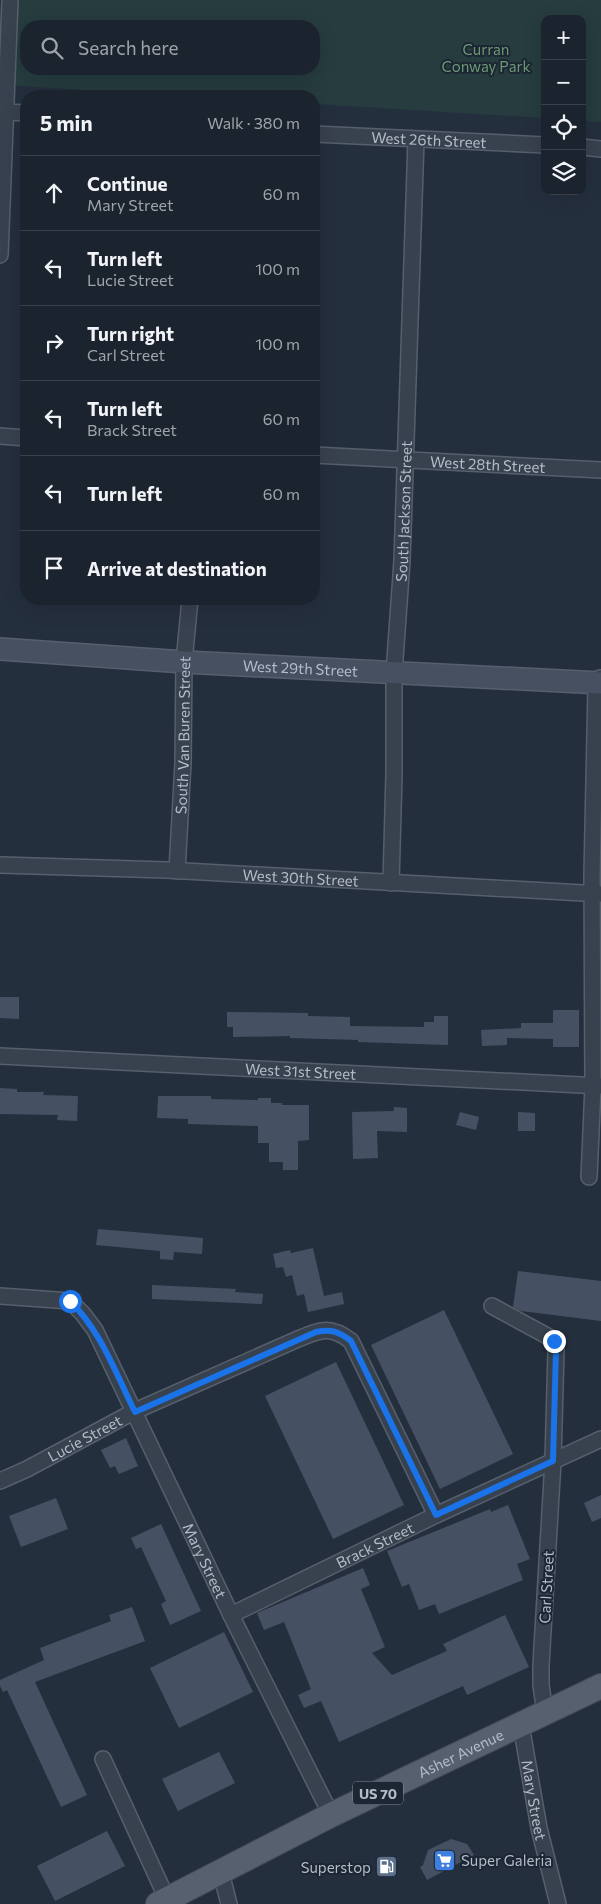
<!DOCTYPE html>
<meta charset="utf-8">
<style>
:root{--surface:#1b232e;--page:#242b36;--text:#f1f3f6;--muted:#a0a4aa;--line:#39404a}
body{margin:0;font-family:Commissioner,sans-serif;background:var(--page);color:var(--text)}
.controls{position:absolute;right:15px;top:15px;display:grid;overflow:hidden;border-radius:10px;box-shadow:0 5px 20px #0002}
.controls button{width:45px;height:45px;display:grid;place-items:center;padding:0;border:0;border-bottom:1px solid var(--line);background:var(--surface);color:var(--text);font:25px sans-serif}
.stop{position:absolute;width:15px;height:15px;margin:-11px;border:4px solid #1a73e8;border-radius:50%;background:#fff}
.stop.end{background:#1a73e8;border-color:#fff;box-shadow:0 1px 5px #0008}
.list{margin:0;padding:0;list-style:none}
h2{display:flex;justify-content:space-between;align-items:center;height:65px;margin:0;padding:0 20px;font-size:21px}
h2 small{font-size:16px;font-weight:400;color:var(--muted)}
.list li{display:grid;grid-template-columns:32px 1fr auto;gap:15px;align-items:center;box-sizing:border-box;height:75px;padding:0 20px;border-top:1px solid var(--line)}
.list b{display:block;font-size:19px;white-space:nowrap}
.list p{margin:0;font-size:16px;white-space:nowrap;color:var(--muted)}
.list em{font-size:16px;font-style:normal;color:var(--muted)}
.icon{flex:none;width:28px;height:28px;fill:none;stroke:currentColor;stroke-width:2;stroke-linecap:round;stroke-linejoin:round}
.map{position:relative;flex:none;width:601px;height:1904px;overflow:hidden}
.search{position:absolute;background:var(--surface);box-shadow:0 5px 20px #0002;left:20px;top:20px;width:300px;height:55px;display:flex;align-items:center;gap:12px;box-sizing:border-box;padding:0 18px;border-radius:20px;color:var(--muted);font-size:19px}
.panel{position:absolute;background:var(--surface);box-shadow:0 5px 20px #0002;left:20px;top:90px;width:300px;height:515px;border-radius:20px}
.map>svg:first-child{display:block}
</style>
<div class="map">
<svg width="601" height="1904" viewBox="0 0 601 1904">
<rect width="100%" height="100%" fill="#242f3e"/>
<path fill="#263c3f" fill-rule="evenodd" d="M10,0H601V122L582,121V19H545V118L314,104V96H178L7,85ZM26,26H314V69H26Z"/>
<path fill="#455162" d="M0,997H19V1019L0,1018Z
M553,1010H579V1047H553V1039L507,1038V1045L482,1046L481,1030L521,1028V1023H553Z
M227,1012L308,1013V1016L350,1017V1026L424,1027V1022H434V1016H448V1045L358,1042V1040L290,1038V1036L233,1037V1027H227Z
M0,1088L17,1089V1092H44L43,1095L78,1096L77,1121L57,1120L58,1115L0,1114Z
M158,1096H211V1099L258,1100V1098H271V1103H282V1105H309V1140L298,1141V1170H283V1162H269V1143H258V1126L188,1124V1119L157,1118Z
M394,1107L407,1108V1132L377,1131L378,1158L353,1159L352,1112L394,1111Z
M460,1112L479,1117L476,1130L456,1125Z
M518,1112L535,1113V1131H518Z
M98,1229L203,1238L202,1254L174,1252L173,1260L160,1259V1251L96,1245Z
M313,1248L324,1296L342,1292L344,1304L308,1312L304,1294L297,1296L292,1275L286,1277L283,1267L276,1268L273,1254L290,1250L291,1253Z
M518,1271L601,1281V1321L521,1311L513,1307Z
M152,1285L236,1289L235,1292L263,1294L262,1304L152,1299Z
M444,1310L513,1454L440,1489L371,1345Z
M336,1362L404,1505L333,1539L265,1396Z
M126,1438L138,1466L119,1474L115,1466L110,1468L101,1450Z
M601,1495V1518L592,1522L584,1503Z
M56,1498L68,1529L21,1547L9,1516Z
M508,1505L530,1559L517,1564L523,1580L439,1614L435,1604L419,1610L409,1584L402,1587L387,1551L490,1509L491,1512Z
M161,1524L201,1611L170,1625L161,1604L166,1601L141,1547L136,1549L131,1538Z
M363,1568L370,1585L361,1589L385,1647L372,1653L392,1675L447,1651L443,1644L505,1615L529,1667L467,1695L463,1686L339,1742L321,1701L304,1708L298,1695L311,1689L284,1622L264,1630L257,1613Z
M132,1607L145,1641L35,1682L87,1795L61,1807L7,1690L3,1692L0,1686V1680L44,1660L40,1648L111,1621L109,1615Z
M224,1632L253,1692L179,1728L150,1668Z
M219,1752L235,1783L178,1811L162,1779Z
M107,1831L125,1866L55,1901L37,1866Z
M451,1839L467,1844L474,1855L427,1880L420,1867L423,1865L428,1850Z"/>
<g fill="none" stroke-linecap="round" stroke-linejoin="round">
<defs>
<g id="street">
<path d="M5,112L26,113"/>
<path id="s1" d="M314,134L545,145"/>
<path d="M582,147L601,149"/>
<path d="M0,255L10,0"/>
<path d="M0,436L26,438"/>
<path id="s2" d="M314,455L601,470"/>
<path id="s3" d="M0,865L167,870L601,894"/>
<path id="s4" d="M177,871L183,763L184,662L190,599"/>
<path id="s5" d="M391,883L394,774V673L402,561L416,140"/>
<path id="s6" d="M0,1056L601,1086"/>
<path d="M589,1177L593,1086L592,875L596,688L594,683L600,678"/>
<path id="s7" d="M0,1296L70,1301L83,1314L95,1330L231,1615L331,1815"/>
<path d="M492,1306L549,1337L554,1341L556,1350L553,1461L541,1665V1685L545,1713"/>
<path id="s8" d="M0,1481L27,1469L135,1411L298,1339C320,1330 330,1325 351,1341L436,1515"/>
<path id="s9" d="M231,1615L436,1515L601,1439"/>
<path id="s10" d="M521,1725L539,1828L558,1904"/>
<path d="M103,1759L167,1899"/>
<path d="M221,1873L229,1904"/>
</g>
<g id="secondary">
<path id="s11" d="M0,649L184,662L601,683"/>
</g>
<g id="primary">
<path id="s12" d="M158,1904L331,1815L601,1686"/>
</g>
</defs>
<use href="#street" stroke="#565f6c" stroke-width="18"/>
<use href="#secondary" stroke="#565f6c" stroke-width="24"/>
<use href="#primary" stroke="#414a57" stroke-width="26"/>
<use href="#street" stroke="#38414e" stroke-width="15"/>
<use href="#secondary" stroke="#465061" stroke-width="21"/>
<use href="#primary" stroke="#56606e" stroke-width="24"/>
</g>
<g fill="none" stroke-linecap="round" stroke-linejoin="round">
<path stroke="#1a73e8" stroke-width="6" d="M70,1301C101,1331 116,1374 135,1412L316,1332C331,1329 338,1331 351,1341L436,1515L553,1461L556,1350L554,1341"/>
</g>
<defs>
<symbol id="supermarket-square" viewBox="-11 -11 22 22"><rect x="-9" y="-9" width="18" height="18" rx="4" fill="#3f7fe0" stroke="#1d2633"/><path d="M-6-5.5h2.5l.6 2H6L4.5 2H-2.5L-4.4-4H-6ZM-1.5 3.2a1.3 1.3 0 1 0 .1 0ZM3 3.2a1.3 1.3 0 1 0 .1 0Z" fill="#fff"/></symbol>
<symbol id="fuel-square" viewBox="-11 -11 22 22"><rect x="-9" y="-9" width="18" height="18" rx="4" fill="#5c6f8a" stroke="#1d2633"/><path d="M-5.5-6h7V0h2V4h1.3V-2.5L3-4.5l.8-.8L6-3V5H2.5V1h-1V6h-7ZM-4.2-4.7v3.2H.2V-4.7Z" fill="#fff"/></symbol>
</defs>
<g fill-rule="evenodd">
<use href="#supermarket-square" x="432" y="1848" width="25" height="25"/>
<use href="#fuel-square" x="374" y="1854" width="25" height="25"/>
</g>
<g text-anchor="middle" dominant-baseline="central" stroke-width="4" stroke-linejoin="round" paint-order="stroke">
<rect fill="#1d2633" stroke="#878f9c" stroke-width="1" x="353" y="1781.5" width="50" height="23" rx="4"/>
<g font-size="14" font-weight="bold" fill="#b4bcc9">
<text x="378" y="1793">US 70</text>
</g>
<g font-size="15" fill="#6b9a76" stroke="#1d2633">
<text x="486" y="49">Curran<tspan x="486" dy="17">Conway Park</tspan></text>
</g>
<g font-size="15" fill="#b4bcc9" stroke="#1d2633">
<text stroke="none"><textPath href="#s1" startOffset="115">West 26th Street</textPath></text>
<text stroke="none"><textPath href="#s2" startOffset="174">West 28th Street</textPath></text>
<text stroke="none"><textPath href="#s5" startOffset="372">South Jackson Street</textPath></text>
<text stroke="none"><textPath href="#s11" startOffset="301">West 29th Street</textPath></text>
<text stroke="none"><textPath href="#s4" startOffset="136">South Van Buren Street</textPath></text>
<text stroke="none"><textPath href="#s3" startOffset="301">West 30th Street</textPath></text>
<text stroke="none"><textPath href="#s6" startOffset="301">West 31st Street</textPath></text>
<text stroke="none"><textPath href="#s8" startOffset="95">Lucie Street</textPath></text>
<text stroke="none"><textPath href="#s9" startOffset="160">Brack Street</textPath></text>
<text stroke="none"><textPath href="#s7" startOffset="364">Mary Street</textPath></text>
<text transform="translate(546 1587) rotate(-87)">Carl Street</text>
<text stroke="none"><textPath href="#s12" startOffset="338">Asher Avenue</textPath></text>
<text stroke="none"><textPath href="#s10" startOffset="76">Mary Street</textPath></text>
</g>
<g font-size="15" fill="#b4bcc9" stroke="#1d2633" text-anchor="start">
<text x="461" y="1860">Super Galeria</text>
<text x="371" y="1867" text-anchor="end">Superstop</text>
</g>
</g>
</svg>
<div class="controls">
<button>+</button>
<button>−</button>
<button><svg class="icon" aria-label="locate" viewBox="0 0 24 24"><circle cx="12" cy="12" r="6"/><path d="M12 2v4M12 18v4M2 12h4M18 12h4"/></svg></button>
<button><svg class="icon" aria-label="layers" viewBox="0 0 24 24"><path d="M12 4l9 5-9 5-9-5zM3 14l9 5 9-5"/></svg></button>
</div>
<div class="stop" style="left:70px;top:1301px"></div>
<div class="stop end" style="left:554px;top:1341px"></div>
<div class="search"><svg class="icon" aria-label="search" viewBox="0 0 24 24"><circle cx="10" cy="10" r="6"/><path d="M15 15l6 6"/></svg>Search here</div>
<section class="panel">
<h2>5 min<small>Walk · 380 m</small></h2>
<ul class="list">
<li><svg class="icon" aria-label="ahead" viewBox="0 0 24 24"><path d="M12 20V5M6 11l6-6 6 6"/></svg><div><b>Continue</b><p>Mary Street</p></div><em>60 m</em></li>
<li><svg class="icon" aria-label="left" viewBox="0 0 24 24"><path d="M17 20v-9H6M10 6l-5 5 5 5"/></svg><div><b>Turn left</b><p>Lucie Street</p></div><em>100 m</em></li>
<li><svg class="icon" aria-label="right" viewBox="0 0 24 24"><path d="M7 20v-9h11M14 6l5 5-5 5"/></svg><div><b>Turn right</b><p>Carl Street</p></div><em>100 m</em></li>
<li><svg class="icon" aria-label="left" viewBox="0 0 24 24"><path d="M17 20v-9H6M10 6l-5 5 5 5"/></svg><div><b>Turn left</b><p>Brack Street</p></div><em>60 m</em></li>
<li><svg class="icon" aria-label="left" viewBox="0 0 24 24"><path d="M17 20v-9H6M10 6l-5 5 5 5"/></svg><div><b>Turn left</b></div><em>60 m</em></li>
<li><svg class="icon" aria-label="arrive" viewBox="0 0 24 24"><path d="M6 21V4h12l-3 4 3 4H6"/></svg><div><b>Arrive at destination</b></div></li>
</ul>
</section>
</div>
